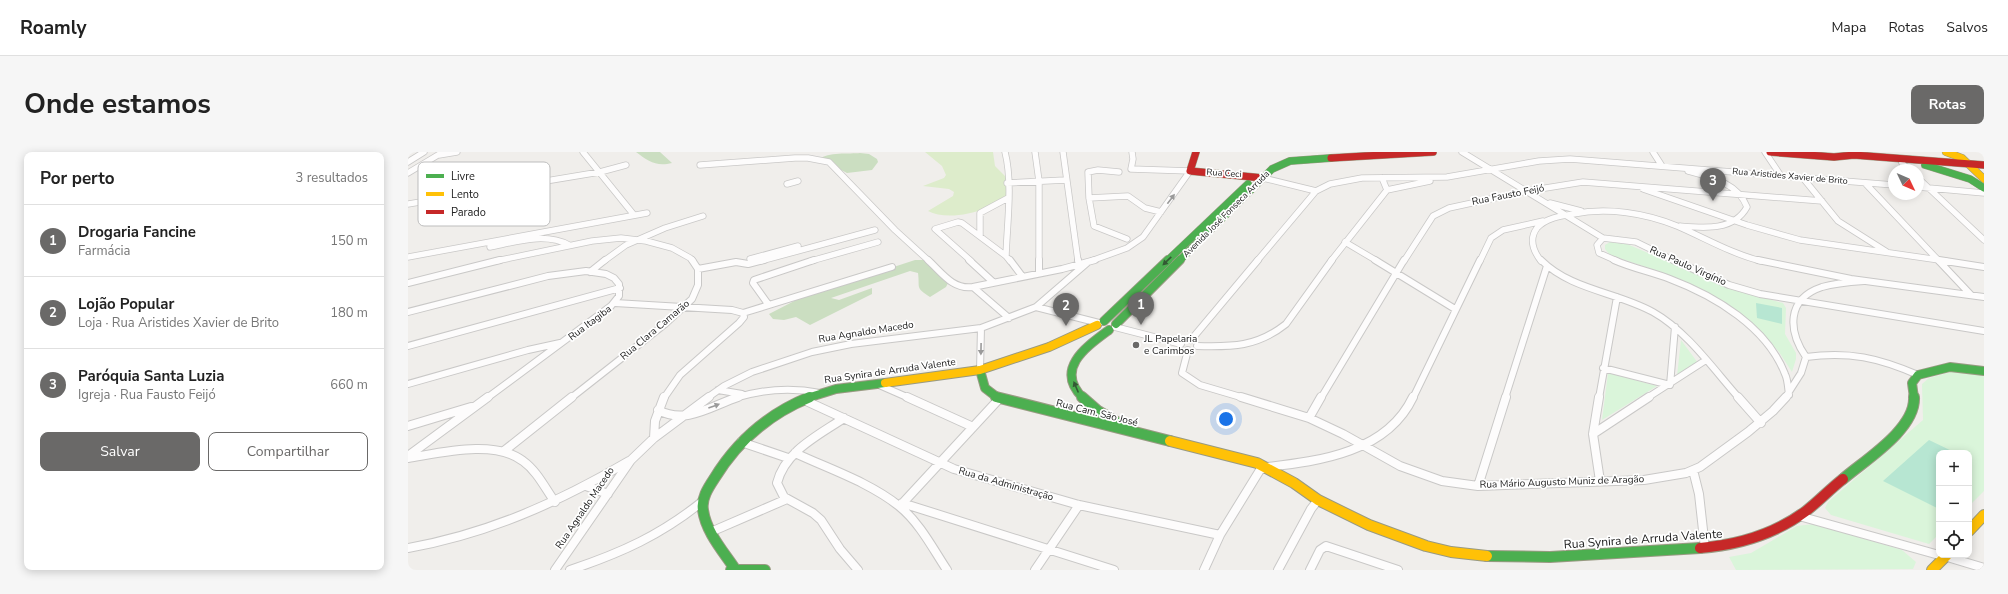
<!DOCTYPE html>
<html lang="pt">
<meta charset="utf-8">
<style>
:root{--surface:#fff;--page:#f6f6f6;--text:#222;--muted:#767676;--line:#e0e0e0;--accent:#6a6968}
body{margin:0;font-family:"Nunito Sans",sans-serif;background:var(--page);color:var(--text)}
.controls{position:absolute;right:12px;bottom:12px;display:grid;overflow:hidden;border-radius:8px;box-shadow:0 2px 10px #0003}
.controls button{width:36px;height:36px;display:grid;place-items:center;padding:0;border:0;border-bottom:1px solid var(--line);background:var(--surface);color:var(--text);font:20px sans-serif}
.compass{position:absolute;left:1480px;top:12px;width:36px;height:36px;border-radius:50%;background:var(--surface);box-shadow:0 2px 10px #0003;rotate:134deg}
.you{position:absolute;left:818px;top:267px;width:14px;height:14px;margin:-10px;border:3px solid #fff;border-radius:50%;background:#1a73e8;box-shadow:0 0 0 6px #1a73e833}
.badge{display:grid;place-items:center;width:26px;height:26px;border-radius:50%;background:var(--accent);color:#fff;font-size:13px;font-weight:700}
.pin{position:absolute;translate:-50% -33px;filter:drop-shadow(0 1px 2px #0008)}
.pin::after{content:'';position:absolute;top:21px;width:14px;height:12px;background:inherit;clip-path:polygon(0 0,100% 0,50% 100%)}
.list{margin:0;padding:0;list-style:none}
h2{display:flex;justify-content:space-between;align-items:center;height:52px;margin:0;padding:0 16px;font-size:17px}
h2 small{font-size:13px;font-weight:400;color:var(--muted)}
.list li{display:grid;grid-template-columns:26px 1fr auto;gap:12px;align-items:center;box-sizing:border-box;height:72px;padding:0 16px;border-top:1px solid var(--line)}
.list b{display:block;font-size:15px;white-space:nowrap}
.list p{margin:0;font-size:13px;white-space:nowrap;color:var(--muted)}
.list em{font-size:13px;font-style:normal;color:var(--muted)}
.actions{display:flex;gap:8px;padding:12px 16px}
.actions a{flex:1;padding:9px 0;border:1px solid var(--accent);border-radius:8px;text-align:center;font-size:14px;color:var(--accent)}
.actions .main{background:var(--accent);color:#fff}
.icon{flex:none;width:22px;height:22px;fill:none;stroke:currentColor;stroke-width:2;stroke-linecap:round;stroke-linejoin:round}
.map{position:relative;flex:none;width:1576px;height:418px;overflow:hidden;border-radius:8px}
header{display:flex;align-items:center;gap:24px;box-sizing:border-box;height:56px;padding:0 20px;background:var(--surface);border-bottom:1px solid var(--line)}
header strong{font-size:19px}
nav{display:flex;gap:22px;margin-inline-start:auto;font-size:14px}
.intro{display:flex;align-items:center;justify-content:space-between;box-sizing:border-box;height:96px;padding:0 24px}
h1{margin:0;font-size:28px}
.button{padding:10px 18px;border-radius:8px;background:var(--accent);color:#fff;font-size:14px;font-weight:700}
main{display:flex;gap:24px;padding:0 24px}
aside{flex:1;background:var(--surface);border-radius:8px;box-shadow:0 2px 10px #0003}
.map>svg:first-child{display:block}
</style>
<header>
<strong>Roamly</strong>
<nav><a>Mapa</a><a>Rotas</a><a>Salvos</a></nav>
</header>
<div class="intro"><h1>Onde estamos</h1><a class="button">Rotas</a></div>
<main>
<aside>
<h2>Por perto<small>3 resultados</small></h2>
<ul class="list">
<li><span class="badge">1</span><div><b>Drogaria Fancine</b><p>Farmácia</p></div><em>150 m</em></li>
<li><span class="badge">2</span><div><b>Lojão Popular</b><p>Loja · Rua Aristides Xavier de Brito</p></div><em>180 m</em></li>
<li><span class="badge">3</span><div><b>Paróquia Santa Luzia</b><p>Igreja · Rua Fausto Feijó</p></div><em>660 m</em></li>
</ul>
<div class="actions"><a class="main">Salvar</a><a>Compartilhar</a></div>
</aside>
<div class="map">
<svg width="1576" height="418" viewBox="0 0 1576 418">
<rect width="100%" height="100%" fill="#f0eeeb"/>
<path fill="#ddeccb" d="M517,0H585L587,14L602,29L604,37C591,58 542,71 520,59L545,44L546,40L541,37L515,34L536,26L538,23L534,14Z"/>
<path fill="#cbdec1" d="M228,0H252L264,11C248,15 240,9 228,0Z
M452,1L461,2L469,7L470,10L464,18L439,21L412,7C419,0 442,2 452,1Z
M507,108H517L541,129L538,135L522,145C507,135 512,137 510,121L502,119L423,146L431,148L464,136V142L402,173L388,165L376,168L365,167L361,162L394,145Z"/>
<path fill="#daf5da" d="M1202,90L1219,92L1324,137L1375,151L1378,156L1377,182L1388,201V207L1384,220L1371,200L1347,174L1256,121L1202,103L1197,97V93Z
M1273,188L1290,211L1269,224Z
M1543,220L1576,223V339L1561,354V301H1531V382L1521,392L1423,363L1417,356L1420,350L1515,268L1514,232L1521,226Z
M1200,221L1249,234L1194,268Z
M1406,372L1494,398L1508,410L1505,417L1328,418L1321,405L1343,401L1389,374Z"/>
<path fill="#b7e6d2" d="M1348,151L1374,156V172L1349,166Z
M1521,288L1548,301H1531V357L1475,329Z"/>
<g fill="none" stroke-linecap="round" stroke-linejoin="round">
<defs>
<path id="street-far2" d="M175,0L226,63
M597,0C605,31 599,72 598,104
M627,0L631,29V109
M655,0L670,109
M724,0L725,7L723,17L782,19
M1054,0L1195,86L1228,90L1267,109
M1245,0L1254,14
M1357,0L1373,24
M31,3L49,0
M0,10L16,0
M1494,11L1501,18
M292,13L387,6H400L421,10L487,78L521,109
M711,20L690,18L680,20L681,46L686,74L719,87
M0,21L35,0
M855,26L908,39
M1395,26L1430,69L1479,100
M1510,26L1576,88
M599,31L657,28
M1457,31L1531,109
M379,32L390,29
M1510,35L1576,41
M1235,37L1339,73L1392,88L1538,109
M979,38L1022,29
M681,46L720,44L737,56L753,60
M1142,51L1173,59
M0,52L192,20L218,13
M1272,74C1296,76 1326,79 1339,55C1330,31 1303,25 1280,19
M572,84V61L600,46
M1195,86L1189,93L1191,101L1209,109
M937,90L969,109
M82,95C107,90 137,80 161,93
M0,105L239,61
M342,107L390,94
M88,109L184,89L213,86L238,89L264,96L282,106L285,109
M196,109L218,93L257,76L295,64
M353,109L467,78
M403,109L470,90
M563,109L527,77L550,70L554,71L598,104L602,109
M683,109L719,96L735,85L782,19
M849,109L908,39L922,32L954,26L1039,25L1131,9L1162,7L1486,33
M923,109L979,38L974,26
M996,109L1025,64L1041,56L1119,39L1175,30L1414,49
M1072,109L1083,86L1095,78L1135,69
M1133,109C1126,100 1120,88 1129,76C1138,66 1152,64 1165,62C1199,55 1237,61 1269,74C1297,86 1324,102 1353,109"/>
<path id="street-far1" d="M520,108C534,121 545,138 565,135L601,166
M561,108L585,130
M602,108L614,124
M631,108V121
M670,108L671,113
M967,108L1047,157
M1133,108C1163,138 1209,140 1245,160C1279,179 1306,218 1331,246
M1206,108C1224,116 1244,120 1262,127C1307,144 1359,175 1377,222C1380,228 1380,236 1381,243
M1265,108L1321,133L1352,142L1576,179
M1350,108L1443,127L1576,145
M1530,108L1563,143
M1531,108L1576,115
M290,117L328,110L340,112L356,108
M182,120L197,108
M0,131L92,108
M565,135L654,117L687,108
M207,151L324,158L335,161L336,165L331,171L272,223L256,246
M360,152L345,131L346,128L406,108
M628,155L691,171
M0,160L140,124L178,119L198,122L206,126L211,132V144L203,154L79,246
M335,161L484,115
M707,175L773,192
M783,188L850,108
M0,194L212,136
M789,194C824,195 849,195 878,172L924,108
M780,198L774,221L792,233L836,246
M1398,205C1441,199 1471,206 1510,223
M1195,216L1262,233L1267,175
M572,218L573,176
M0,232L120,198L152,191
M469,232L501,246
M310,238L334,242
M163,246L257,172L284,147L290,133V117L284,108
M299,246L316,234L344,220L404,200L443,192L573,176L628,155L679,111
M327,246C356,237 383,235 412,241
M913,246L996,108
M1005,246L1072,108
M1097,246L1139,114
M1191,246L1209,145
M1239,246L1298,208
M1377,246L1393,221L1398,205C1380,179 1378,147 1414,135C1428,131 1443,130 1457,129"/>
<path id="street" d="M499,245L565,275
M833,245L901,266L935,282L992,314L1034,329L1070,334L1236,328L1278,321L1292,315L1340,280L1365,259L1378,245
M1191,245L1185,282L1192,329
M1330,245L1353,271
M396,248L546,317L671,353L812,383
M250,258C278,273 303,254 330,245
M436,266C411,283 377,299 369,331L376,345L405,361L413,368L432,397L450,418
M901,266L913,245
M0,274L63,255
M1185,282L1241,245
M246,286L247,269L256,245
M333,290L380,306
M96,299L164,245
M387,301C421,317 461,330 491,354C512,371 525,397 539,418
M0,304L80,245
M0,306C32,301 87,287 115,309C129,319 137,336 147,350
M1285,318L1291,342L1297,396
M178,334L200,342
M1070,334L1098,245
M494,351L706,418
M492,354L591,247
M1391,364L1531,403
M305,379L379,347
M0,396C80,382 151,350 221,309
M1536,404L1576,416
M147,418L223,308L246,286L301,245
M162,418C213,401 253,383 295,349
M627,418L671,353
M796,418L812,383L852,318L859,315C913,309 979,300 1005,245
M870,418L903,357L910,348
M902,418L912,398L918,394L990,418"/>
<path id="fast-far2" d="M1517,13L1562,27L1576,36
M759,109L840,32
M771,109L864,17L882,9L923,6"/>
<path id="fast-far1" d="M696,169L760,108
M708,172L772,108
M572,218L577,236L590,246
M399,246L428,237L477,231
M675,246C646,217 678,195 701,178
M1506,246L1504,231L1510,223L1542,215L1576,219"/>
<path id="fast" d="M588,245L762,289
M674,245L690,259L717,275
M1435,327C1457,308 1508,277 1506,245
M1079,404L1142,405L1292,396
M327,417C315,399 298,380 295,358C293,347 300,336 306,327C329,289 360,262 402,245
M323,418H357"/>
<path id="slow-far2" d="M1538,0L1554,6L1576,27"/>
<path id="slow-far1" d="M477,231L572,218L641,195L689,173"/>
<path id="slow" d="M762,289L849,311L886,331L910,348L961,373L1018,394L1043,400L1079,404
M1561,379L1576,363
M1524,418L1539,403"/>
<path id="jam-far1" d="M788,0L782,19L855,26
M1362,0L1426,5L1446,3L1576,13
M923,6L1025,0"/>
<path id="jam" d="M1292,396C1330,393 1367,382 1398,359C1411,349 1422,337 1435,327"/>
</defs>
<use href="#street-far2" stroke="#c9c8c7" stroke-width="7"/>
<use href="#street-far1" stroke="#c9c8c7" stroke-width="8"/>
<use href="#street" stroke="#c9c8c7" stroke-width="10"/>
<use href="#fast-far2" stroke="#999a82" stroke-width="8"/>
<use href="#fast-far1" stroke="#999a82" stroke-width="10"/>
<use href="#fast" stroke="#999a82" stroke-width="12"/>
<use href="#slow-far2" stroke="#999a82" stroke-width="8"/>
<use href="#slow-far1" stroke="#999a82" stroke-width="10"/>
<use href="#slow" stroke="#999a82" stroke-width="12"/>
<use href="#jam-far1" stroke="#999a82" stroke-width="8"/>
<use href="#jam" stroke="#999a82" stroke-width="12"/>
<use href="#street-far2" stroke="#fdfcfc" stroke-width="5.5"/>
<use href="#street-far1" stroke="#fdfcfc" stroke-width="6"/>
<use href="#street" stroke="#fdfcfc" stroke-width="8"/>
<use href="#fast-far2" stroke="#4caf50" stroke-width="7"/>
<use href="#fast-far1" stroke="#4caf50" stroke-width="8"/>
<use href="#fast" stroke="#4caf50" stroke-width="10"/>
<use href="#slow-far2" stroke="#ffc107" stroke-width="7"/>
<use href="#slow-far1" stroke="#ffc107" stroke-width="8"/>
<use href="#slow" stroke="#ffc107" stroke-width="10"/>
<use href="#jam-far1" stroke="#c62828" stroke-width="7"/>
<use href="#jam" stroke="#c62828" stroke-width="10"/>
</g>
<defs><path id="oneway-solid" d="M-6-.8H1V-3.2L6.5 0L1 3.2V.8H-6Z"/></defs>
<g fill="#9a9a9a">
<use href="#oneway-solid" transform="translate(763 47) rotate(-53)"/>
<use href="#oneway-solid" transform="translate(573 197) rotate(91)"/>
<use href="#oneway-solid" transform="translate(306 254) rotate(-20)"/>
</g>
<g fill="#335a34">
<use href="#oneway-solid" transform="translate(759 109) rotate(136)"/>
<use href="#oneway-solid" transform="translate(668 235) rotate(-113)"/>
</g>
<circle fill="#6a6968" stroke="#fff" stroke-width="1.5" cx="728" cy="193" r="4"/>
<g text-anchor="middle" dominant-baseline="central" stroke-width="3.5" stroke-linejoin="round" paint-order="stroke">
<g font-size="9" fill="#222" stroke="#fff">
<text transform="translate(816 21) rotate(4)">Rua Ceci</text>
<text transform="translate(1382 24) rotate(5)">Rua Aristides Xavier de Brito</text>
<text transform="translate(818 62) rotate(-45)">Avenida José Fonseca Arruda</text>
</g>
<g font-size="10" fill="#222" stroke="#fff">
<text transform="translate(1100 43) rotate(-11)">Rua Fausto Feijó</text>
<text transform="translate(1280 114) rotate(24)">Rua Paulo Virgínio</text>
<text transform="translate(182 171) rotate(-37)">Rua Itagiba</text>
<text transform="translate(247 178) rotate(-40)">Rua Clara Camarão</text>
<text transform="translate(458 180) rotate(-9)">Rua Agnaldo Macedo</text>
<text transform="translate(482 219) rotate(-8)">Rua Synira de Arruda Valente</text>
<text transform="translate(689 261) rotate(14)">Rua Cam. São José</text>
<text transform="translate(1154 330) rotate(-2)">Rua Mário Augusto Muniz de Aragão</text>
<text transform="translate(598 332) rotate(16)">Rua da Administração</text>
<text transform="translate(177 356) rotate(-56)">Rua Agnaldo Macedo</text>
</g>
<g font-size="10" fill="#222" stroke="#fff" text-anchor="start">
<text x="736" y="187">JL Papelaria<tspan x="736" dy="12">e Carimbos</tspan></text>
</g>
<g font-size="12" fill="#222" stroke="#fff">
<text transform="translate(1235 387) rotate(-4)">Rua Synira de Arruda Valente</text>
</g>
</g>
<rect x="10" y="10" width="132" height="64" rx="6" fill="#fff" stroke="#bdbdbd" stroke-width="1"/>
<rect x="18" y="22" width="18" height="4" fill="#4caf50"/>
<rect x="18" y="40" width="18" height="4" fill="#ffc107"/>
<rect x="18" y="58" width="18" height="4" fill="#c62828"/>
<g font-size="11" fill="#222">
<text x="43" y="28">Livre</text>
<text x="43" y="46">Lento</text>
<text x="43" y="64">Parado</text>
</g>
</svg>
<div class="controls">
<button>+</button>
<button>−</button>
<button><svg class="icon" aria-label="locate" viewBox="0 0 24 24"><circle cx="12" cy="12" r="6"/><path d="M12 2v4M12 18v4M2 12h4M18 12h4"/></svg></button>
</div>
<svg class="compass" viewBox="-18 -18 36 36"><path d="M0-13l5 13h-10z" fill="#e53935"/><path d="M0 13l5-13h-10z" fill="#767676"/></svg>
<div class="you"></div>
<div class="pin badge" style="left:733px;top:173px">1</div>
<div class="pin badge" style="left:658px;top:174px">2</div>
<div class="pin badge" style="left:1305px;top:49px">3</div>
</div>
</main>
